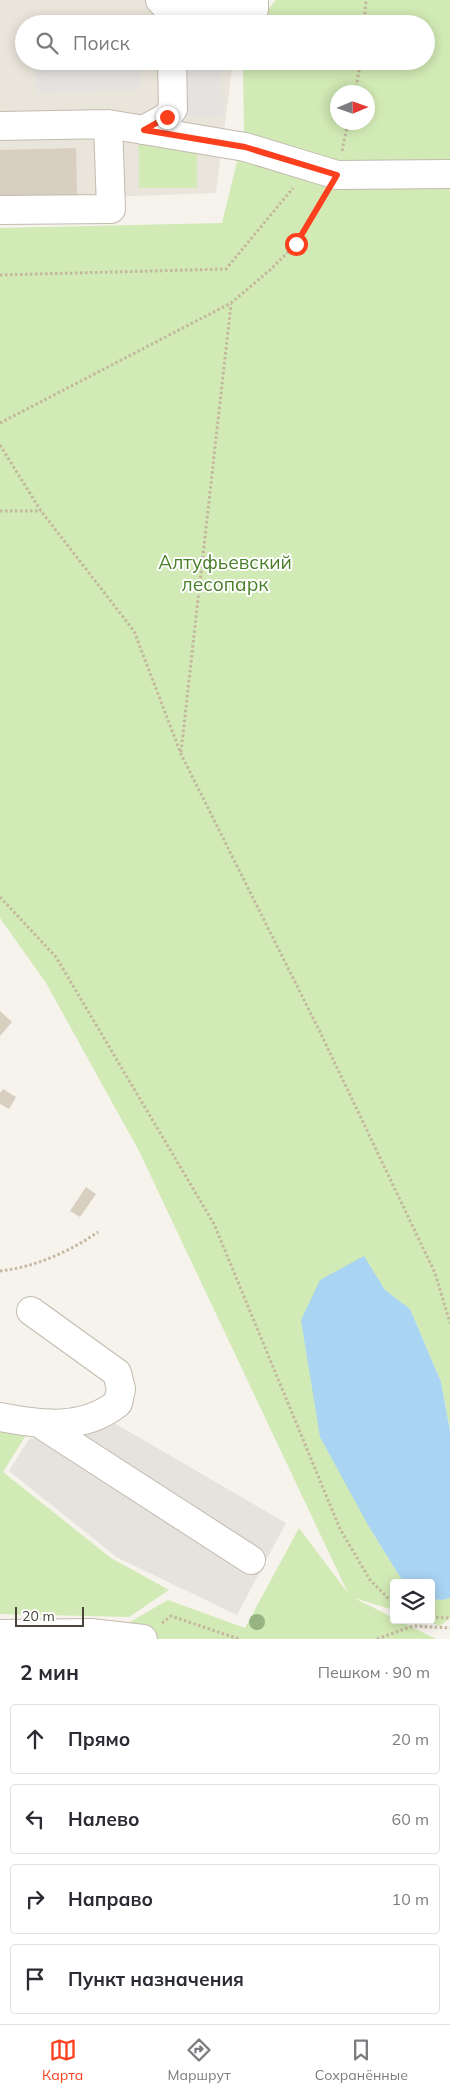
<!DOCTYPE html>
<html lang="ru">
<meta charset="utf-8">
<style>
:root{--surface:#fff;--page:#f7f7f7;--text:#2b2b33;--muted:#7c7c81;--line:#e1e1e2;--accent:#fc3f1d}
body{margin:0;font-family:Mulish,sans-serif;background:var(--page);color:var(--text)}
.controls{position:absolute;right:15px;bottom:15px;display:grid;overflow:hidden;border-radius:5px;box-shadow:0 2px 12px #0003}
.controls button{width:45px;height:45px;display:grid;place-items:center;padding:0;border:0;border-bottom:1px solid var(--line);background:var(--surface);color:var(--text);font:25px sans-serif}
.compass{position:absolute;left:330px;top:85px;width:45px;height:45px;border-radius:50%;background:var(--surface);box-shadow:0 2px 12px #0003;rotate:88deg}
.scale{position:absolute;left:15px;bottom:12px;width:69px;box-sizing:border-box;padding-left:5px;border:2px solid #4b4439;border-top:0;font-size:14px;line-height:18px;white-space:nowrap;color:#4b4439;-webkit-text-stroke:4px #fff;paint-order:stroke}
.stop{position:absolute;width:15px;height:15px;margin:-11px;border:4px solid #fc3f1d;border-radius:50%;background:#fff}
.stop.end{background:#fc3f1d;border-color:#fff;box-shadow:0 1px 5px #0008}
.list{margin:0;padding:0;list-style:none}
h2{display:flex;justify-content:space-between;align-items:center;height:65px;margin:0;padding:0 20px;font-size:21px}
h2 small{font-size:16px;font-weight:400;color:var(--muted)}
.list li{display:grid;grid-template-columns:32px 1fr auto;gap:15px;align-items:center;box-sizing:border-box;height:70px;margin:0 10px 10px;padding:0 10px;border:1px solid var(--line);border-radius:5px}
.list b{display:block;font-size:19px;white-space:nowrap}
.list em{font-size:16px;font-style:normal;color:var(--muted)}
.icon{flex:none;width:28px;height:28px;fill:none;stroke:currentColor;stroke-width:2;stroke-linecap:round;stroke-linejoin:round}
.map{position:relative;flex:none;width:450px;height:1639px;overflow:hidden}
.search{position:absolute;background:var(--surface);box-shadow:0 2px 12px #0003;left:15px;right:15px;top:15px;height:55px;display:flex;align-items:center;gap:12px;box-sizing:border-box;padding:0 18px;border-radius:28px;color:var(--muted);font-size:19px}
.sheet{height:385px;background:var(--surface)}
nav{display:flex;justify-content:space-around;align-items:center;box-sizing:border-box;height:70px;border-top:1px solid var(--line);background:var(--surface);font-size:14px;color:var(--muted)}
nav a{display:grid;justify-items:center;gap:2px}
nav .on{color:var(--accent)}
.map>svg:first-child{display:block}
</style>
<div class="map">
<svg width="450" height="1639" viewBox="0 0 450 1639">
<rect width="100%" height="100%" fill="#f6f3ec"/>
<path fill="#eae5da" d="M0,0H267L247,24H24V61H233L216,193L0,201Z"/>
<path fill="#e6e2dd" d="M116,1424L286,1523L237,1615L118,1558L9,1471L29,1439Z"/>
<path fill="#d2eab5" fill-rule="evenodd" d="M276,0H450V1431L441,1382L410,1309L385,1290L364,1257L368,1525L400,1577L405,1583H394V1610L354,1598L394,1618V1620H398L436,1639H148L128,1623L168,1600L245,1628L299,1528L348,1593L139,1151L46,983L0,918V228L222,223L244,133L243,61H426V24H256ZM338,92H368V122H338Z
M139,145H197V188H139Z
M0,1426L26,1435L3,1472L111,1558L169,1590L129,1617L0,1614Z
M450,1598V1618L440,1626L424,1620H431V1599L442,1600Z"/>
<path fill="#e5e3e0" d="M35,61H141V90L36,93Z
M185,61H222L223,116L186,117Z"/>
<path fill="#a9d4f2" d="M364,1256L385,1290L410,1309L441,1382L450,1431V1598L442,1600L431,1599V1583H405L400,1577L368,1525L320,1437L301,1320L320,1280Z"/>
<path fill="#d8cfc1" d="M76,148L77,195L0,197V150Z
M0,1011L12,1022L0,1036Z
M3,1089L16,1097L9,1109L0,1104V1093Z
M86,1187L96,1194L80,1217L70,1211Z"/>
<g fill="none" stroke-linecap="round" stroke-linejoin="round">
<defs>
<path id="minor" d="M160,0L171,12L254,9V0
M0,126L108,124L245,147L337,175L450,174
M143,130L167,117L173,109L172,61
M0,210L111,209L108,124
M0,1417C41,1425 83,1431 118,1403L121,1389L117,1373L31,1311
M42,1425L251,1560
M0,1634L91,1633L143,1639"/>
</defs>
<use href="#minor" stroke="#c2bbae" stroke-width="30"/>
<path stroke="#c4b79f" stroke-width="3" stroke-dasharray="2.5 2.5" stroke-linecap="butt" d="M364,24L366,0
M355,92L361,61
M342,151L348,122
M0,275L226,269L293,188
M0,423L231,303L270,270L296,244L323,198
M0,445L41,511L134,631L181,754L320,1032L435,1273L450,1323
M0,511H41
M181,752L231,304
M0,897L56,957L214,1224L340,1529L370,1580L394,1604
M0,1271C35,1267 69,1252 98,1232
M431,1617L450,1618
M162,1623L171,1616L239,1639
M377,1639L413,1626L450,1628"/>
<use href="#minor" stroke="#fff" stroke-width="28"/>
</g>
<circle fill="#97b381" cx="257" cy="1622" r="8"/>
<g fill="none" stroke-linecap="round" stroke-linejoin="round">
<path stroke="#fc3f1d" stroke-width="6" d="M167,117L144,130L245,147L337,175L296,244"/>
</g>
<g text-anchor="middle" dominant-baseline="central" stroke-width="4" stroke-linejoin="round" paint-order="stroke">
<g font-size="19" fill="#4a7f2a" stroke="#fff">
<text x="225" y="562">Алтуфьевский<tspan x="225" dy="22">лесопарк</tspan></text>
</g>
</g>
</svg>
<div class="controls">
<button><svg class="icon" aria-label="layers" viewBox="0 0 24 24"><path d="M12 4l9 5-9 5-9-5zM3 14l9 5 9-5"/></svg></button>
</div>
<svg class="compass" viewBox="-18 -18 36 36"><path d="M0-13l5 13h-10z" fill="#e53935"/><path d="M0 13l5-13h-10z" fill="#7c7c81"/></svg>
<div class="scale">20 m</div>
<div class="stop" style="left:296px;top:244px"></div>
<div class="stop end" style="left:167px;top:117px"></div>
<div class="search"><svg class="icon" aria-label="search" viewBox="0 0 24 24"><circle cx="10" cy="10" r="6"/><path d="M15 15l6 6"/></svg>Поиск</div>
</div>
<section class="sheet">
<h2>2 мин<small>Пешком · 90 m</small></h2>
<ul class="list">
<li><svg class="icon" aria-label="ahead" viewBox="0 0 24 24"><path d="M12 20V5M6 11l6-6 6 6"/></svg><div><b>Прямо</b></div><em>20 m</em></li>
<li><svg class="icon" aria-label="left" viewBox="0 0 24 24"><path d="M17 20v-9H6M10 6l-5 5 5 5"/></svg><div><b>Налево</b></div><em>60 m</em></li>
<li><svg class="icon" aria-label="right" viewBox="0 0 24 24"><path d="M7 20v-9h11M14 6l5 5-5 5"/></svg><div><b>Направо</b></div><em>10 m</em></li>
<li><svg class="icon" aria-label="arrive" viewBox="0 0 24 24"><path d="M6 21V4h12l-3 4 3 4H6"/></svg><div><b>Пункт назначения</b></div></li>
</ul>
</section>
<nav>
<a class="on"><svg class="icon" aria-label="map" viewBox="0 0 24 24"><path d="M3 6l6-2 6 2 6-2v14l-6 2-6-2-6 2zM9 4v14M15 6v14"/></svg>Карта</a>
<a><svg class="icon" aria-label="directions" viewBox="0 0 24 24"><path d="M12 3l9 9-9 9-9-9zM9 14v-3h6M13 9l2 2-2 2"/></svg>Маршрут</a>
<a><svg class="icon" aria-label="saved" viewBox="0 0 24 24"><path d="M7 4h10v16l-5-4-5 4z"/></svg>Сохранённые</a>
</nav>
